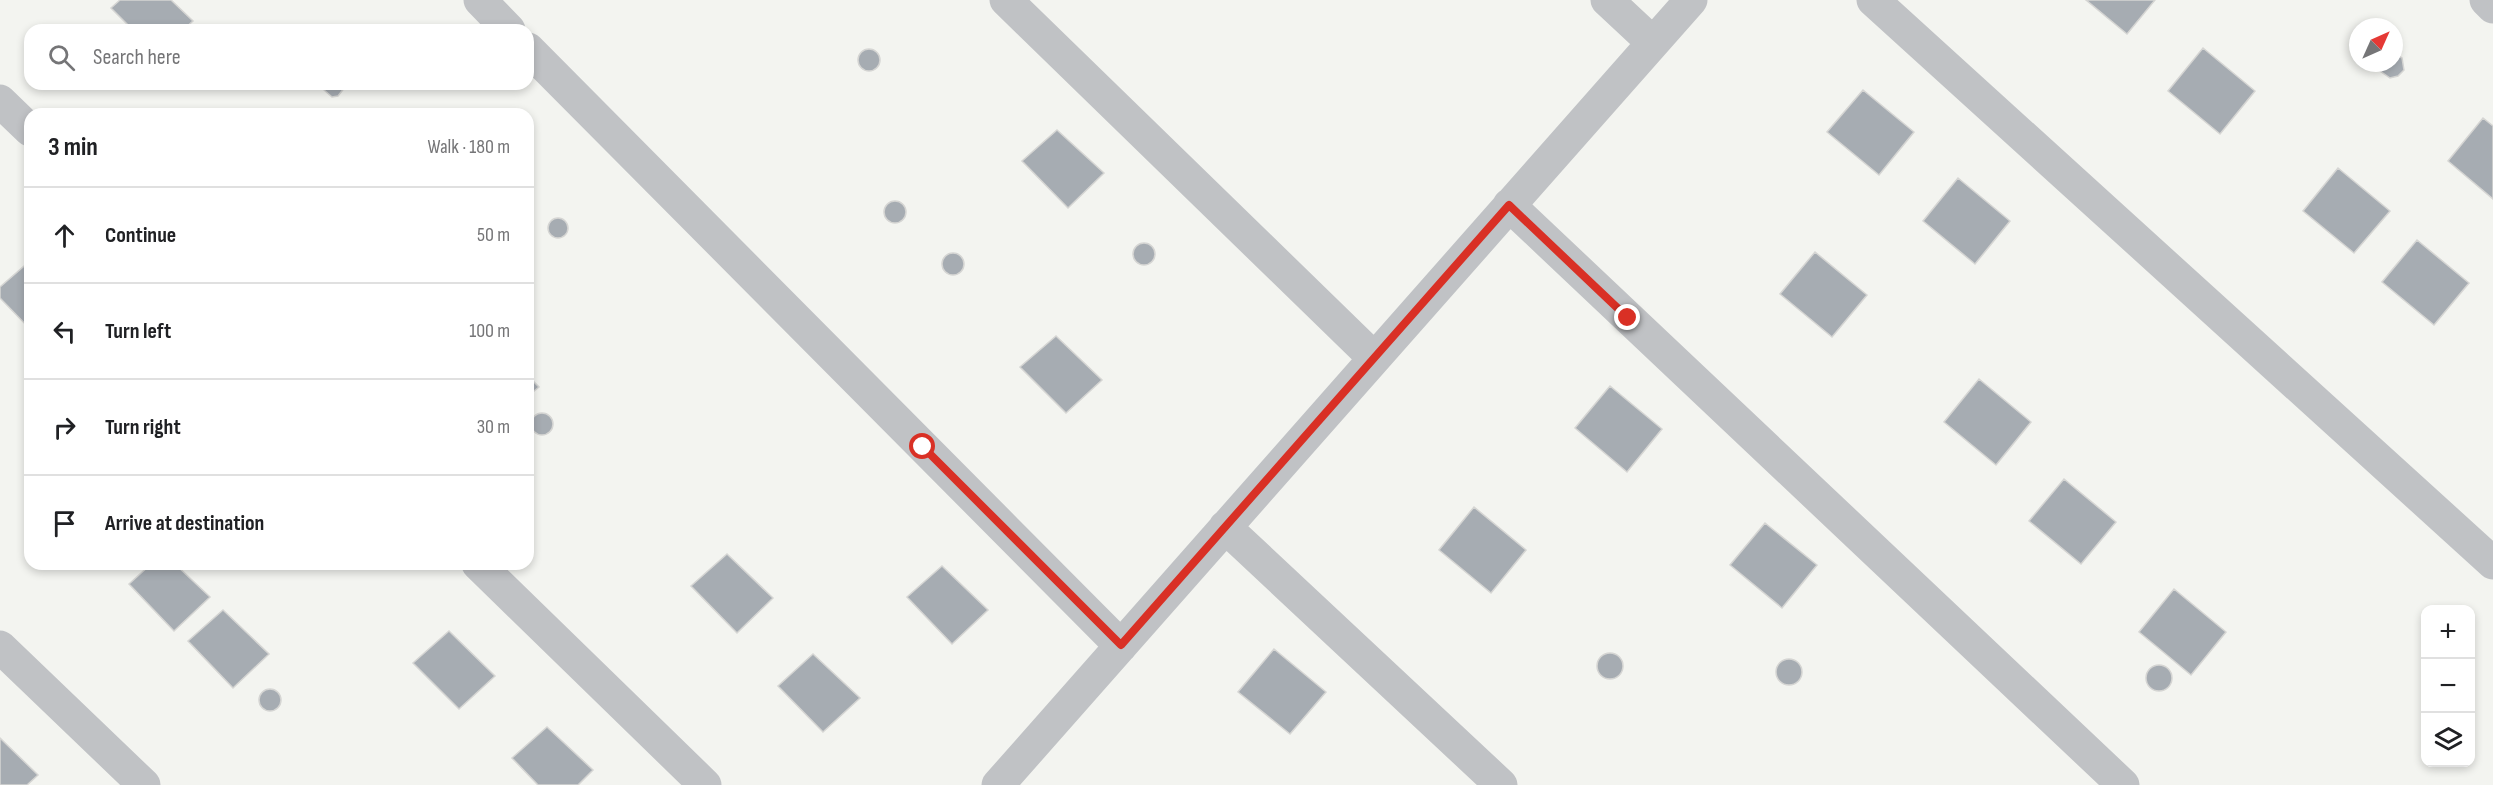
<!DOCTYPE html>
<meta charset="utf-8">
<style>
:root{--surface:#fff;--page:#f6f6f6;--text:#202124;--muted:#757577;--line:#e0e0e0}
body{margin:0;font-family:"Sofia Sans Condensed",sans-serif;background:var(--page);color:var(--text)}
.controls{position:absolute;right:18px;bottom:18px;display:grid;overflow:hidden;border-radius:12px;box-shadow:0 3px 9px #0003}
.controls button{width:54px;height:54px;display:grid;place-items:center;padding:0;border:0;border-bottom:2px solid var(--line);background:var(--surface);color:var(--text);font:30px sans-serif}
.compass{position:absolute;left:2349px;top:18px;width:54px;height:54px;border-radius:50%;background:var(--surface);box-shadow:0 3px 9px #0003;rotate:45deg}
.stop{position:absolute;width:18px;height:18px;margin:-14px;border:4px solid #d93025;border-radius:50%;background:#fff}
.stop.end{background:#d93025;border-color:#fff;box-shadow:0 2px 6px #0008}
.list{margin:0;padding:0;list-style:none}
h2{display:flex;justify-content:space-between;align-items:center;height:78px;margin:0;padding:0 24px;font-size:26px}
h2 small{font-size:20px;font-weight:400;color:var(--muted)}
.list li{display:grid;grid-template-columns:39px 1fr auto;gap:18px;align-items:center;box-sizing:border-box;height:96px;padding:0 24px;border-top:2px solid var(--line)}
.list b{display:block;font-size:22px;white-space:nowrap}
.list em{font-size:20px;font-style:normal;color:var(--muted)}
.icon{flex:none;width:33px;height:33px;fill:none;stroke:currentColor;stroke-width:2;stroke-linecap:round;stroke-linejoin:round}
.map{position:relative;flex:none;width:2493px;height:785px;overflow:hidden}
.search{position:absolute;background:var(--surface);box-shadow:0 3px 9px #0003;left:24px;top:24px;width:510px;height:66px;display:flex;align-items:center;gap:15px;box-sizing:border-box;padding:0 21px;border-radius:18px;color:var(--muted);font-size:22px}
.panel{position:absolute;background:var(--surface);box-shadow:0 3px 9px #0003;left:24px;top:108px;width:510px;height:462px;border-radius:18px}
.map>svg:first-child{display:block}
</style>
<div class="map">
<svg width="2493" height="785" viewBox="0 0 2493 785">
<rect width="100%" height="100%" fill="#f3f4f0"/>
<path fill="#a6acb2" stroke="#d5d5d3" stroke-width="1.5" d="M120,0H171L193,21L183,30H133L111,8Z
M2086,0H2155L2127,34Z
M2203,48L2255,91L2220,134L2168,91Z
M858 60a11 11 0 1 1 22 0a11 11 0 1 1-22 0Z
M2394,53L2402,58L2404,70L2398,76L2390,78L2380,71V63H2394Z
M324,84H344L345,87L338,96L332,97L324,90Z
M1863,90L1914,132L1879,175L1827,132Z
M2483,118L2493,126V199L2448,161Z
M1057,130L1104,173L1068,208L1022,161Z
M2338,168L2390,211L2354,253L2303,211Z
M1958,178L2010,221L1975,264L1923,221Z
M884 212a11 11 0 1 1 22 0a11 11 0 1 1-22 0Z
M548 228a10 10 0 1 1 20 0a10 10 0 1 1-20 0Z
M2417,240L2469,283L2434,325L2382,282Z
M1133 254a11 11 0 1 1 22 0a11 11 0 1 1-22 0Z
M1815,252L1867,295L1832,337L1780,294Z
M942 264a11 11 0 1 1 22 0a11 11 0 1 1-22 0Z
M30,261V329L0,298V287Z
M1056,336L1102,380L1066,413L1020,367Z
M528,376L539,387L528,396Z
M1979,379L2031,422L1996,465L1944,422Z
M1610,386L1662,429L1627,472L1575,428Z
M531 424a11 11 0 1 1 22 0a11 11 0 1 1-22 0Z
M2064,479L2116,522L2081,564L2029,521Z
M1474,507L1526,550L1491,593L1439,550Z
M1765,523L1817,565L1782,608L1730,565Z
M727,554L773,598L737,633L691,586Z
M151,564H175L210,597L174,631L129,584Z
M942,566L988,610L952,644L907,597Z
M2174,589L2226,632L2191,675L2139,632Z
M223,610L269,654L233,688L188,641Z
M449,631L495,676L459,709L413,663Z
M1274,649L1326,692L1290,734L1238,692Z
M1597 666a13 13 0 1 1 26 0a13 13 0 1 1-26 0Z
M813,654L860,698L823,732L778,686Z
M1776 672a13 13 0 1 1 26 0a13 13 0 1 1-26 0Z
M2146 678a13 13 0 1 1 26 0a13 13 0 1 1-26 0Z
M259 700a11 11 0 1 1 22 0a11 11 0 1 1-22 0Z
M547,727L593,770L578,785H538L512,758Z
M0,738L38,775L27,785H0Z"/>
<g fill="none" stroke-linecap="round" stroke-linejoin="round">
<path stroke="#c0c2c5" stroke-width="33" d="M480,0L509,30
M1006,0L1374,358
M1607,0L1652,42
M1873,0L2493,563
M2486,0L2493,7
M528,49L1121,646
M0,101L30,130
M1509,205L2123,785
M1225,527L1501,785
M478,564L705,785
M0,647L144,785
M998,785L1691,0"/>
</g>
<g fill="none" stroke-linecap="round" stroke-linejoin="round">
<path stroke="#d93025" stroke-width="8" d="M923,447L1121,645L1509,205L1628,318"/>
</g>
</svg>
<div class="controls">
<button>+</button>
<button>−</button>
<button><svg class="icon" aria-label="layers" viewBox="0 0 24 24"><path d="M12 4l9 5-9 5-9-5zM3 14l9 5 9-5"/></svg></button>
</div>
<svg class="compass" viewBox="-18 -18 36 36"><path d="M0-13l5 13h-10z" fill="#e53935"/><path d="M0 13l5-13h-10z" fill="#757577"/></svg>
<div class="stop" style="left:923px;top:447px"></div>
<div class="stop end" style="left:1628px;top:318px"></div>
<div class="search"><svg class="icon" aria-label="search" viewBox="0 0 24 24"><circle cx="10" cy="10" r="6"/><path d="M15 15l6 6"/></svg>Search here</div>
<section class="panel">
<h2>3 min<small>Walk · 180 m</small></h2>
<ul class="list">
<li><svg class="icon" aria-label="ahead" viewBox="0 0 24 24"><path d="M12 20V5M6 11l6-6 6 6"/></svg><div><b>Continue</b></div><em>50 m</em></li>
<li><svg class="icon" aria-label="left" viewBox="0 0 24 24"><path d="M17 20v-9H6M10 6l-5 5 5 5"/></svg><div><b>Turn left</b></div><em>100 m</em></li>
<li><svg class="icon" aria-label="right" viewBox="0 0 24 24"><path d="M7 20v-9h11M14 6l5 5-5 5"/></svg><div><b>Turn right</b></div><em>30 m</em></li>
<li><svg class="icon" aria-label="arrive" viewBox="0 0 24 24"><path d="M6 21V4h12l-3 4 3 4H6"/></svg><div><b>Arrive at destination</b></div></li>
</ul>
</section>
</div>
